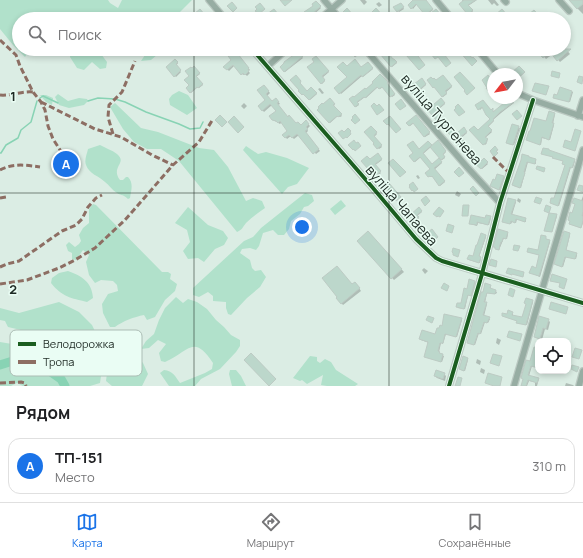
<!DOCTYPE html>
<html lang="ru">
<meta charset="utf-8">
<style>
:root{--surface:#fff;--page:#f6f6f6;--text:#202124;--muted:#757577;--line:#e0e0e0;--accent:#1a73e8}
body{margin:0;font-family:Manrope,sans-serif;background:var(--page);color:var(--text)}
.controls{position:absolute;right:12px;bottom:12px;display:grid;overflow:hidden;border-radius:8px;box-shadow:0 2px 6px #0003}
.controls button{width:36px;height:36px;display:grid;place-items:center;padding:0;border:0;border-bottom:1px solid var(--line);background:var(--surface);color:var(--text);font:20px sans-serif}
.compass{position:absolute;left:487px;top:68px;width:36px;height:36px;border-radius:50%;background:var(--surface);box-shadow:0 2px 6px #0003;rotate:239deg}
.you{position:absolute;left:302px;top:227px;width:14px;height:14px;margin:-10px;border:3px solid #fff;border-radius:50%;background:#1a73e8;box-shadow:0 0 0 6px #1a73e833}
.badge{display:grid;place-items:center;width:26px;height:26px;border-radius:50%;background:var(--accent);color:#fff;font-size:13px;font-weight:700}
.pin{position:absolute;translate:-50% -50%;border:2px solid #fff;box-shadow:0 1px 4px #0006}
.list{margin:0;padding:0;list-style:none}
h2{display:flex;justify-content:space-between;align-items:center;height:52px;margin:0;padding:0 16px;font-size:17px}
h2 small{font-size:13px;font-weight:400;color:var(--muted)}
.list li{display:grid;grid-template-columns:26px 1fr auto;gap:12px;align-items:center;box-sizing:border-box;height:56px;margin:0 8px 8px;padding:0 8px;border:1px solid var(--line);border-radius:12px}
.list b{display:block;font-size:15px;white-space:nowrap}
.list p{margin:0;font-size:13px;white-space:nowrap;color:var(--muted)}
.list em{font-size:13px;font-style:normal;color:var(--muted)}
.icon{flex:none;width:22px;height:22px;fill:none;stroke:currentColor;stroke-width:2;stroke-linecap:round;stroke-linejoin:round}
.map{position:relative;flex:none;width:583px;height:386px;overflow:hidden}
.search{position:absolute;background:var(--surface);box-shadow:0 2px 6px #0003;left:12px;right:12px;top:12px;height:44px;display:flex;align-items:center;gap:10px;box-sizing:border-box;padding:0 14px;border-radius:22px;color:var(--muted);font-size:15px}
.sheet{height:116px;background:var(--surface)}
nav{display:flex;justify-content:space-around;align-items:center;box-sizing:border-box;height:56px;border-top:1px solid var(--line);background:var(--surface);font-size:11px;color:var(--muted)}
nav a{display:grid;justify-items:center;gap:2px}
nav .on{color:var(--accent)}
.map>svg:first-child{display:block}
</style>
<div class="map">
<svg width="583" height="386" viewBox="0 0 583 386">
<rect width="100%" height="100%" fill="#dbede4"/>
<path fill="#b1e1cb" d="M0,0H108L110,3L118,8L122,0H192L173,19H19V49H30L25,57L13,45L0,29Z
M71,49H109L101,54L107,62L106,68L100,69L92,62L84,70L77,68L70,57Z
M149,49H164L151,60L141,61Z
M179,91L188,95L197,108L187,115L170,105L169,99L172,95Z
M58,94L68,101L79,98L87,99L88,101L84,105L69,108L59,105L55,97Z
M40,95H46L53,98L52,105L46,102Z
M115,103L141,128L158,132L199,148L214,150L228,167L246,201L253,198L262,201L265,208C258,213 252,217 246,223C242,228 243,229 237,232L179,161L161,149H147L134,142L123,129L110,107Z
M100,145C105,148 112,150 117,154C128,163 110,167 120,180H123L126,177H128C134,183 131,191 130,198L128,199C123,194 122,196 117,193C112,190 109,185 105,182C99,176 89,174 86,165C84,160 87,154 88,149Z
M246,146L258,154L266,152L287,158L309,168L297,184L288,187L282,194L243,150Z
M305,193L312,195L314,201L308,206L304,207L300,214L291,221L289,229L284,235H278L273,230L263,233L259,246L256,250L250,248L242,249L240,253L250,260L252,268L255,271L261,270L266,277L260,287L247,298L231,315L228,314L226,308V302L213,301V296L208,292L199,297L193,295V288L244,241L253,237L261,228Z
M341,200L346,206L335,215L330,209Z
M93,204L96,205L162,272H168L171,274L170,279L177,284L175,291L165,300L155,317L147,320L144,315C134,317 123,321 115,327H110L103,313L102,304L108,294L118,291L117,285L113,281L101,280L95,283L89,275L86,262L89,255L83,250L76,260L72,259V253L68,251L66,245L69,242L75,247L79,244L81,241L79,235L83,228L89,223V209Z
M188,207L208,225L223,231L228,238L224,245L215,249L204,262L198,258L188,259L183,251L190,242L187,230L175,223Z
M68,271C82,276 92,282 93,298L87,302C71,298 62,297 51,283L52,278L59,273Z
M176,297L183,303L188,299L197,302L207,309L216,320L224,327L231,335L240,340V346L236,352L220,369L201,379L195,386H169L160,373L164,370C173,371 175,376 180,383L205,373L212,369L213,363C193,333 189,352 165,362L161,361L159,353L166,344L158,340L149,348L141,349L146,341L154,334L159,320L165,308Z
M59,302L79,312L92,325L104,350L99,367L101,376L100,383L90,386H23L17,383L11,386H0V342L12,344L19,351L27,350L30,338L21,330L8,327L5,321L0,320V308L19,313Z
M310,356L317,357V361L320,363L325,359L331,362L336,370L358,384L355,386H327L321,385L323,375L307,384L302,380L300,381L293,378Z
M139,358L143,363L148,374L142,386H112L106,381L107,373Z
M230,370H236L241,376L246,386H232L229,374Z"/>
<path fill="#0003" d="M360,0H365L367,2L364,5Z
M416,0H425L433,10L426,15L417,4L413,9L409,5Z
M462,0H477L468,6L473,12L469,15L460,4L463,2Z
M488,0H495L499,5L497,6L494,3L492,5Z
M570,0H583V14L578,9Z
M316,2L321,8L310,18L306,13L315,6Z
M379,2L382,5L379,7L376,4Z
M401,4L404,9L399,12L395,7Z
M564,47L570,54L560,62L553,54L546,59L538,50L540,49H564Z
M224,49H233L250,70L248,71L250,73L247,76L245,74L243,75L235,65L229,71L225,67L232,60Z
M266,49H273L269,53Z
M376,49H385L386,50L385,51L393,60H394L397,63L392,67L381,54L380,55H379L376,52L377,51Z
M298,52L303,58L285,72L281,67Z
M316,58L329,72L322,78L325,81L322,84L309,67L316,62Z
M175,60L178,63L176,66L181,72L176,77L167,68Z
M368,63L373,69L363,77L362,76L341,94L336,88L348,77L347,67L361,69Z
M194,67L200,74L196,77L203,85L199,88L198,87L191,93L187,88L190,85L192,69Z
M380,75L387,83V84L395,95L392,97L383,87L380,89L378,87L366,98L365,97L357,103L359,105L356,107L350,99H354L366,90Z
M296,76L301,83L300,84L307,92L311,88L317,94L310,100L305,94L303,95H302Z
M442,76L452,87L445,93L447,94L443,97L436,87L437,82Z
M403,79L414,85L422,79L426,85L419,91L421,93L417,96Z
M264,86L270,93L267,96L272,102L278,101L280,104L278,105L288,118L296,125L301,126L307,123L310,126L307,129L308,131L306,133L320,151L316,154L299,135L294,139L291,136L287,139L284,135L289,131L282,122L280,124L273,120L277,111L272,105L264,112L259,106L267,100Z
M320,88L324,93L322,94L318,89Z
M560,88L573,92L570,102L554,98L558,96Z
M510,99L514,103L501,113L493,120L494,121L488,127L492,132L485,138L488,141L486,142L487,143L485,145L471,130L478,131L492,119L483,107L480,110L477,106L483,101L493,113Z
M330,100L335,105L333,106L342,116L340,117L338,116L330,123L319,110Z
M441,100L445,104L439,109L441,112L439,114L442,118L439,121L423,103L433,107Z
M244,103L247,106L244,109L241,106Z
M554,114H555L553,124L554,125L550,140L542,138L541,145L528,140Z
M416,117L430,134L425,137L414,123L410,126L407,123Z
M513,125L520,128L514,145L508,144Z
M371,127L377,134L374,137L382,147L379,149L374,144L376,143L366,132Z
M463,128L467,133L460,139L475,155H474L481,163L484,160L488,164L482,169L475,162L457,134Z
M428,142L432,147L438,142L446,152L443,155L445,158L442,160L431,147L423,154L432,165L439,159L442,163L434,170L445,182L440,186L433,177H432L431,176L430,177L427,173L431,169L421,157L415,162L410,156L419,150Z
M542,154L575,161L573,168L571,167L559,206L551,203L554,200L566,165L564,161L554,158V157Z
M377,155L382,160L374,166L381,173L376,177L363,161H370Z
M536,160V164L528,162L521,188L514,186L522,161Z
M418,175L420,178L418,179L416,176Z
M504,177V178L500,190L492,187L495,181Z
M457,191L461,194L459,197L455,195Z
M583,196V223L581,228L570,224L576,204L573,203L581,201Z
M518,198L521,200L520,203L517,201Z
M515,201L516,202L512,215L525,219L526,220V222L517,219L516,223L512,222L511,224L504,222Z
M399,204L403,208L401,209L398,205Z
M419,209L422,212L417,216L419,219L415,222L410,216Z
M556,215L557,216L552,232L546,231Z
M472,216L485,219L490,217L491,218L489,225L478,223L477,226L471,224Z
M368,232L404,272L394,280L358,241Z
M508,233V234L507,239L504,238L499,250L496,249L494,247Z
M570,234V235L566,251L577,254V255L576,259L566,257L563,267L556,265L555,264Z
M486,236V237L479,257L481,258L480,263L469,260L473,257Z
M546,237V240L550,242L540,277L531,273L537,269L540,255L528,252H538Z
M424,268L428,271L425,274L422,270Z
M474,282H475L472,296L468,295L465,309L458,308V307L462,305L467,290Z
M352,285H357L361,291L343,305L337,298Z
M490,286L491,287L490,289L497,292L496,294L487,293L485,303L487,304L484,316L490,319L488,323L485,322L481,334L479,333L475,345L469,343L483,293Z
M532,301L533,302L527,325L518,323V321L503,316L507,315L513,313V316L522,318L527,304Z
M462,319V320L457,337L446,334L443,344L441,343L439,352V354L444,356L442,362L426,357L429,343L421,340L436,336L443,327Z
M548,320L550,322L548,330L545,329L542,340L537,338L535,336Z
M497,338L501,340L499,345L496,343Z
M538,349V368L532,366L529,376L539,379L537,386H535V382L529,381L527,386H522L530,362Z
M468,359V360L465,371L461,370Z
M477,359L481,361L480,365L476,363Z
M481,368L485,370L484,374L480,372Z
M444,374L446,376L445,381L437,378L435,376Z
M566,383L573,385L574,386H565Z"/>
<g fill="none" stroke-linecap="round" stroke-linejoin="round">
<path stroke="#88d3b4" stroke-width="1.5" d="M40,98L43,96L58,103
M88,101L98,98L115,99L125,102L146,112L179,124L190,129L200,128L203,122
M0,153H1L6,145L18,138L21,130L31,122L37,101"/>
<path stroke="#88d3b4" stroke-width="9" d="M0,365L19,359L38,363L61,379L65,386"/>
</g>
<path fill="#bcd7cb" stroke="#bdcbc4" d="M280,0H292L285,6Z
M413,0H426L433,9L425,15L416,4L411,9L408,5Z
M464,0H476L468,5L473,10L468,15L459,4Z
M569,0H583V4L577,9Z
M316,1L321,6L308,18L304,12L313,6L312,4Z
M232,2L237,8L233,12L227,6Z
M260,3L265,9L259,14L255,11L257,9L255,7Z
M401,3L404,7L397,12L393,7Z
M347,8L353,15L349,19L343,12Z
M376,8L383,16L379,19H371L375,16L372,12Z
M200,9L205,15L203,17L205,19H188Z
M274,9L282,19H271L267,14Z
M436,9L441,15L442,14L446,19H436L431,13Z
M502,9L507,15L502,19L500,17L498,18L495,15Z
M534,10L542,19H523Z
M223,49H234L249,68L248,69L249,71L245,75L243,73L241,75L233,65L227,70L223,67L231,60Z
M326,49H332L335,52L332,55Z
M352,49H358L361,52L355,57L350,51Z
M378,49H385L393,59H394L397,62L391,67L380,54L378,55L375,52Z
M438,49H440L451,63L446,67L438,57L435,59L431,54Z
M461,49H465L472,58L473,57L477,61L472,66L459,51Z
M492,49H503L496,55Z
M535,49H571L557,61L550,52L543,58Z
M299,51L303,56L284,72L280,67L284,63V62Z
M411,51L413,54L416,51L419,55L418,56L425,65L419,70L406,55Z
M316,56L329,71L322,76L325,80L321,84L307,67L314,62L312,59Z
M175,59L178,62L176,64L181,70L174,77L166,67Z
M355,59L361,67L368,62L373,68L362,77L361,75L339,94L334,88L347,77L337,67L343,62L347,66Z
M194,66L200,73L196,76L203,84L198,88L197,87L190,93L186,88L189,85L184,80L189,76L185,71L191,67L192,68Z
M519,66L525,72L517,79V74H510Z
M552,71L560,73L559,78L551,76Z
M460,72L475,88L467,95L464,91L465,90L463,88L454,77Z
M380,74L388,82L387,83L395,94L390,97L382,87L379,89L377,87L365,98L364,97L357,102L359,104L355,107L349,99L353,96L354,97L365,88L366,89L373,83L372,82Z
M296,75L301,81L300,83L307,91L311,87L317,93L309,100L303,94L302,95L298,91L299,90L290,80Z
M406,75L414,84L422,78L426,84L419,90L421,92L415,96L401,79Z
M443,75L452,86L445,91L447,93L442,97L434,87L433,88L427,80L431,77L433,79L434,78L436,80Z
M488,75L493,82V97L486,88H487L482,80Z
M579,76L583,77L582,84L577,82Z
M535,83L549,86L546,95L532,91Z
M264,85L269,91L266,94L272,101L276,98L279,102L277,103L288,117L289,115L296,123L298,122L301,125L306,120L309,124L306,127L308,129L305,131L319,149L313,154L297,134L292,138L289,135L285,138L282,135L287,131L280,121L278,123L276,121L272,120L269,116L276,111L270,104L262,111L258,106L265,100L257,90Z
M560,87L572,91L569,102L553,98L554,94L557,95Z
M330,98L335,104L333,105L342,114L338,117L337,116L329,123L317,110L319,108L318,107L322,103L323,104Z
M441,98L445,103L439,108L442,111L439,113L442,117L437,121L422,103L427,99L433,105Z
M510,98L514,102L500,112L493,119L494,120L488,126L492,130L485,137L488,139L486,141L487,142L483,145L469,130L474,126L478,130L490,119L486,115L482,107L478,110L475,105L483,100L491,110L493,108V112Z
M401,99L406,106L400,110L395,104Z
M374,103L377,106L379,104L384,110L377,115L371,106Z
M458,104L465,112L459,116L454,110L456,108L455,107Z
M517,110L522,116L517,120L512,114Z
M549,111L555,113L552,123H554L549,140L542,137L540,145L526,140L529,131H530L534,118L546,121Z
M355,114L360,120L355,124L351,120L353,118L352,117Z
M220,115L227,122L222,127L215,120Z
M416,115L430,132L424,137L413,123L409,126L406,123Z
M234,116L244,127L238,133L228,122Z
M390,116L401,129L396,133L388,124L387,125L383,121Z
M449,124L457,133L464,127L467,132L460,137L475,153L474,154L481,161L484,158L488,162L481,169L473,162L444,128Z
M512,124L519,126L513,145L506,143Z
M371,126L377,132L374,136L382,145L377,149L373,144L374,143L364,132Z
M348,128L351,131L350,132L351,134L347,138L346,137L343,139L338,133L342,130L344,132Z
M575,129L581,131L575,151L563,147L565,140L571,142Z
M354,140L356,143L358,142L361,146L355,151L354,149L353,150L348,145Z
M438,140L446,151L443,154L445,157L441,160L430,147Z
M413,141L419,149L428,141L432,145L423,153L432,164L439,158L442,162L434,168L445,181L439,186L432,176L431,177L430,176L428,177L425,173L430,169L420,157L414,162L409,156L413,153L407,145Z
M495,146L498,150L496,151L498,153L494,157L490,151Z
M543,148L549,149V150L575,159L572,168L570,167L558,206L550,203L551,198H554L565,165L562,164L563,161L552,158L553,157L541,154Z
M378,153L382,159L375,164L381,171L375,177L361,161L367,156L370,159Z
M522,154L529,156V157L536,159L535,164L527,162L524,172L525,173L520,188L512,185L521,160Z
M393,159L406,172L400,177L388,163Z
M537,166L545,168L544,172L536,169Z
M459,167L464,173L459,177L454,172Z
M497,174L504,176L499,190L490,186L493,179L495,180Z
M413,182L418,189L414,192L413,190L412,191L409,187L410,186L409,185Z
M389,183L401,197L396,201L384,187Z
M579,185L583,186V192L577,190Z
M473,186L479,193L476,196L470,189Z
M426,196L430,201L425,206L421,200Z
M536,197L542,199L540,204L534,202Z
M508,198L516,200L511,214L526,218L525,222L516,219L515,223L511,221L510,224L502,222Z
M574,198L583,201V212L582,216H583V221L581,228L569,224L570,221L568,220L570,212L572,213L575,204L572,203Z
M463,205H469L468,216H462Z
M546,205L551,207L549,213L544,211Z
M419,207L422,211L417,215L419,217L413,221L409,216Z
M439,207L444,211L440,217L438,216L437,217L433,214Z
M549,213L557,214L552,232L544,231Z
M471,215L485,218L486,215L491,216L488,225L477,222V225L469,224Z
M418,223L422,228L418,231L414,227Z
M448,224L454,226L452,233L446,231Z
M432,229L438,237L432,242L425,234Z
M498,229L508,232L506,239L503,238L502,242H501L500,245L499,250L495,249V247H493Z
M368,231L402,269L391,279L357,241Z
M564,231L570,233L566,250L577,253L575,259L565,257L562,267L554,264Z
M481,233L486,235L479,256L481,257L479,263L467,259L469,255L473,256L476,245H477Z
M541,235L546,236V239L550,240L539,276L529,273L532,266L536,268L539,255L527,252L528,248L538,250Z
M514,245L520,246L518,251L513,250Z
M453,248L460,250L458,257L453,255V253L452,252Z
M491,259L497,261L496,267L489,265Z
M337,266L352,284L355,282L360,288L341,304L336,298L337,297L322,278Z
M508,268L524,272L523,277L512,274V275L506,273Z
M552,274L567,279L564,289L559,287L560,283L550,281Z
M469,279L475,281L471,296L468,295L464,309L456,307L457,303H461L464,288L467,289Z
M444,283L449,286L447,291L441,288Z
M485,283L491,285L490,288L496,290L495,294L487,293L484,302H487L483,315L490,317L487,323L484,322L480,334L478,333L474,345L467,343L481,292H483Z
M510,288L515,290L513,297L508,295Z
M526,298L533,300L526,325L516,323L517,321L502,316V313L507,314L508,310L513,312L512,315L522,317L526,304L524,303Z
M551,302L568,307L566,314L549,309Z
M444,314L462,318L456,337L445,334L443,343H440L438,351L440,352L439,353L443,354L441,362L424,357L428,342L419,339L422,330L435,334L437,328H439L440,325L442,326Z
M428,316L434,318L432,323L426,320Z
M539,316L549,319L546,329L543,328L540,339L534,337Z
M509,331L522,334L520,341L507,337Z
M534,347L538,348V368L531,366L528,375L539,378L537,383L528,380L526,386H521L523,379L521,378L526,360L530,361Z
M575,348L582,350L579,359L572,357Z
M251,353L276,379L269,386L244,360Z
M493,354L502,356L499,366L490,363Z
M463,356L468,358L464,371L459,369Z
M572,365L579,367L577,372L571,369Z
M436,370L445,373L443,379L434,376Z
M488,373L502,377L500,386H494L485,383Z
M458,377L462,378L460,386H455Z"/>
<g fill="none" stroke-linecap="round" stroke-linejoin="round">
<defs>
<path id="street" d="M209,0L225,19
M324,0L340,19
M436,0L452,19
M504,0L506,2
M559,0L569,11
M320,19L342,0
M252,49L373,188L416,239L436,258L442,261L583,303
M365,49L467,167L500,203
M477,49L498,74
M268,66L287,49
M517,93L533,100L583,117
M578,116L583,100
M449,386L482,274L500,203L533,100
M514,386L583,150
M579,386L583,371"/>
</defs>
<use href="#street" stroke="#bac8c1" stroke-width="8"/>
<use href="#street" stroke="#97ada3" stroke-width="5.5"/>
<path stroke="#8d6e63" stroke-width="3" stroke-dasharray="6 3" stroke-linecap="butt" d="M0,40L16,55L20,66L33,92L41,102L45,110L48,126L53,139L64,156L76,170
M0,95C11,96 22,91 33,92
M41,102L95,129L121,137L152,155L173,165
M113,134L108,117L109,105L122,92L135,61
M493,157L506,170L510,172
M0,170C13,163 26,165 40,167
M0,198L6,197
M0,267L7,264L19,261L62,231L76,225L82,219L88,207L96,198L102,195
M0,284L27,280L59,268L75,260L95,248L125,220L173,165L199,142L213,119
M0,383L21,382L25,383L26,386"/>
<defs>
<path id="cycleway" d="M252,49L373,188L416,239L436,258L442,261L583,303
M449,386L482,274L500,203L533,100"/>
</defs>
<use href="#cycleway" stroke="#eafdf4" stroke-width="6"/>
<use href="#cycleway" stroke="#1b5e20" stroke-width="4"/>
</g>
<path fill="none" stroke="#1d2923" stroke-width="1" stroke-opacity="0.55" d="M194,0V19M389,0V19M194,49V386M389,49V386M0,193H583"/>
<g text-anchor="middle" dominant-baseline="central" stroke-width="3" stroke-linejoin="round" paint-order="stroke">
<g font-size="14" fill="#1d2923" stroke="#eafdf4">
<text transform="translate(442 119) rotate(49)">вуліца Тургенева</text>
<text transform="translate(402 205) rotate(49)">вуліца Чапаева</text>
</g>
</g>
<rect x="10" y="330" width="132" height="46" rx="6" fill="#eafdf4" stroke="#acbdb5" stroke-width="1"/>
<rect x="18" y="342" width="18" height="4" fill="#1b5e20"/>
<rect x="18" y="360" width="18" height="4" fill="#8d6e63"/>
<g font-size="11" fill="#1d2923">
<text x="43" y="348">Велодорожка</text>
<text x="43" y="366">Тропа</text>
</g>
<g font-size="13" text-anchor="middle" font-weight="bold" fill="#1d2923" stroke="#eafdf4" stroke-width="3" stroke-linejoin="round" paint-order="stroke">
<text x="13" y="101">1</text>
<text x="13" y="294">2</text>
</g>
</svg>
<div class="controls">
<button><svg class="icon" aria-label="locate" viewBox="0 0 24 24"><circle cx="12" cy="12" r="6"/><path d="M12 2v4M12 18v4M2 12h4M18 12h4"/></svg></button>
</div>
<svg class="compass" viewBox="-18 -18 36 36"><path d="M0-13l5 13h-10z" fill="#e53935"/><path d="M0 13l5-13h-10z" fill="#757577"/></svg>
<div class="you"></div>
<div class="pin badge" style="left:66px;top:164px">A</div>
<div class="search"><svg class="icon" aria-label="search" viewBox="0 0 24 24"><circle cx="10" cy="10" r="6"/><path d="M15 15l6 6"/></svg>Поиск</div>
</div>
<section class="sheet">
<h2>Рядом<small></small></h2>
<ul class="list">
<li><span class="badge">A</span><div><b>ТП-151</b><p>Место</p></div><em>310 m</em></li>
</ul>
</section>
<nav>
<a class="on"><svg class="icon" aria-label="map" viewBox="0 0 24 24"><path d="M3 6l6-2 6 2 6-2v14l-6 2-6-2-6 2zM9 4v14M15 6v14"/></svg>Карта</a>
<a><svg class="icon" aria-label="directions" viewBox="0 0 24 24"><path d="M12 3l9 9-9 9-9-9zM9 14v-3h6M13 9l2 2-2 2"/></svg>Маршрут</a>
<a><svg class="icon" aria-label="saved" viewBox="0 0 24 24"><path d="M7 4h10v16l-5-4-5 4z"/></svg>Сохранённые</a>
</nav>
